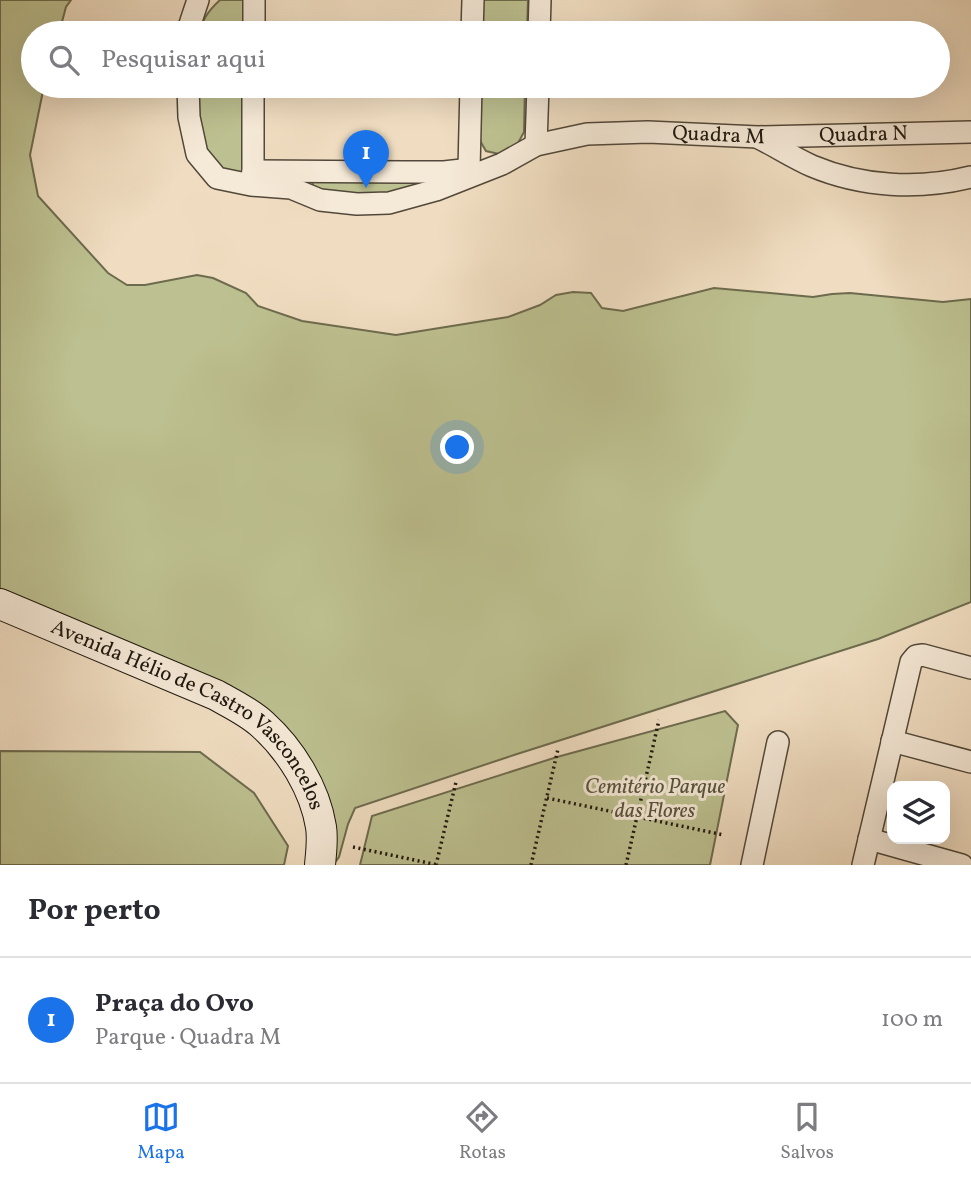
<!DOCTYPE html>
<html lang="pt">
<meta charset="utf-8">
<style>
:root{--surface:#fff;--page:#f7f7f7;--text:#2b2b33;--muted:#7c7c81;--line:#e1e1e2;--accent:#1a73e8}
body{margin:0;font-family:Vollkorn,serif;background:var(--page);color:var(--text)}
.controls{position:absolute;right:21px;bottom:21px;display:grid;overflow:hidden;border-radius:14px;box-shadow:0 7px 28px #0002}
.controls button{width:63px;height:63px;display:grid;place-items:center;padding:0;border:0;border-bottom:2px solid var(--line);background:var(--surface);color:var(--text);font:35px sans-serif}
.you{position:absolute;left:458px;top:448px;width:24px;height:24px;margin:-18px;border:5px solid #fff;border-radius:50%;background:#1a73e8;box-shadow:0 0 0 10px #1a73e833}
.badge{display:grid;place-items:center;width:46px;height:46px;border-radius:50%;background:var(--accent);color:#fff;font-size:23px;font-weight:700}
.pin{position:absolute;translate:-50% -58px;filter:drop-shadow(0 2px 4px #0008)}
.pin::after{content:'';position:absolute;top:37px;width:24px;height:21px;background:inherit;clip-path:polygon(0 0,100% 0,50% 100%)}
.list{margin:0;padding:0;list-style:none}
h2{display:flex;justify-content:space-between;align-items:center;height:91px;margin:0;padding:0 28px;font-size:30px}
h2 small{font-size:23px;font-weight:400;color:var(--muted)}
.list li{display:grid;grid-template-columns:46px 1fr auto;gap:21px;align-items:center;box-sizing:border-box;height:126px;padding:0 28px;border-top:2px solid var(--line)}
.list b{display:block;font-size:26px;white-space:nowrap}
.list p{margin:0;font-size:23px;white-space:nowrap;color:var(--muted)}
.list em{font-size:23px;font-style:normal;color:var(--muted)}
.icon{flex:none;width:38px;height:38px;fill:none;stroke:currentColor;stroke-width:2;stroke-linecap:round;stroke-linejoin:round}
.map{position:relative;flex:none;width:971px;height:865px;overflow:hidden}
.search{position:absolute;background:var(--surface);box-shadow:0 7px 28px #0002;left:21px;right:21px;top:21px;height:77px;display:flex;align-items:center;gap:18px;box-sizing:border-box;padding:0 24px;border-radius:38px;color:var(--muted);font-size:26px}
.sheet{height:217px;background:var(--surface)}
nav{display:flex;justify-content:space-around;align-items:center;box-sizing:border-box;height:98px;border-top:2px solid var(--line);background:var(--surface);font-size:19px;color:var(--muted)}
nav a{display:grid;justify-items:center;gap:4px}
nav .on{color:var(--accent)}
.map>svg:first-child{display:block}
</style>
<div class="map">
<svg width="971" height="865" viewBox="0 0 971 865">
<rect width="100%" height="100%" fill="#f0ddc1"/>
<filter id="stains"><feTurbulence type="fractalNoise" baseFrequency=".00286" numOctaves="4"/><feColorMatrix values="0 0 0 0 .2 0 0 0 0 .09 0 0 0 0 .02 0 0 0 .5 -.17"/></filter>
<radialGradient id="worn" r=".72"><stop offset=".6" stop-color="#630" stop-opacity="0"/><stop offset="1" stop-color="#630" stop-opacity=".3"/></radialGradient>
<path fill="#bdc090" stroke="#6d6b4e" stroke-width="2" d="M0,0H71L66,7L59,33H33V86H44L30,155L38,196L108,273L127,285H145L197,275L213,278L246,293L258,306L302,321L396,335L508,317L540,305L556,295L573,292L591,293L602,308L623,311L714,288L813,297L832,294L850,293L943,302L971,299V602L878,639L514,755L355,808L348,824L339,857L333,865L284,732L0,593Z
M220,0H249L248,33H200C201,20 210,9 220,0Z
M480,0H528L527,33H480Z
M198,86H246L243,175C236,173 223,172 217,166C196,147 196,112 198,86Z
M479,86H525L524,132L517,145L499,154L486,151L479,139Z
M318,175L422,178L425,185L381,198L316,194L312,182Z
M725,711L738,725L710,865H360L372,816L557,757Z
M0,751L200,752L254,793L288,846L284,865H0Z"/>
<g fill="none" stroke-linecap="round" stroke-linejoin="round">
<defs>
<g id="street">
<path d="M187,33L198,0"/>
<path d="M254,33V0"/>
<path d="M472,33L473,0"/>
<path d="M539,33L540,0"/>
<path id="s1" d="M188,86L189,117L197,154L217,178L251,185L291,188L320,200L357,204L389,203L436,190L502,164L536,145L587,134L648,132L758,137L971,132"/>
<path d="M759,138C777,147 794,158 812,166C862,187 919,190 971,177"/>
<path d="M536,145L538,86"/>
<path d="M469,169L471,86"/>
<path d="M253,171L405,172H444L471,169"/>
<path d="M251,183L253,171V86"/>
<path d="M892,741L971,762"/>
<path d="M869,839L962,865"/>
<path d="M752,865L778,742"/>
<path d="M863,865L911,662L916,656L923,655L971,668"/>
</g>
<g id="secondary">
<path id="s2" d="M0,604L216,695C232,704 249,712 262,724C291,750 315,789 321,827C323,839 321,853 320,865"/>
</g>
</defs>
<use href="#street" stroke="#52483a" stroke-width="24"/>
<use href="#secondary" stroke="#1d160d" stroke-width="32"/>
<path stroke="#1d160d" stroke-width="3.5" stroke-dasharray="2 3.5" stroke-linecap="butt" d="M547,798L724,835
M353,847L438,865
M436,865L456,782
M531,865L558,749
M626,865L659,720"/>
<use href="#street" stroke="#f5e9d7" stroke-width="21"/>
<use href="#secondary" stroke="#f5e9d7" stroke-width="30"/>
</g>
<g text-anchor="middle" dominant-baseline="central" stroke-width="6" stroke-linejoin="round" paint-order="stroke">
<g font-size="21" fill="#1d160d" stroke="#f5e9d7">
<text stroke="none"><textPath href="#s1" startOffset="763">Quadra N</textPath></text>
<text stroke="none"><textPath href="#s1" startOffset="618">Quadra M</textPath></text>
<text stroke="none"><textPath href="#s2" startOffset="224">Avenida Hélio de Castro Vasconcelos</textPath></text>
</g>
<g font-size="21" font-style="italic" fill="#55523b" stroke="#f5e9d7">
<text x="655" y="787">Cemitério Parque<tspan x="655" dy="24">das Flores</tspan></text>
</g>
</g>
<rect width="100%" height="100%" filter="url(#stains)"/>
<rect width="100%" height="100%" fill="url(#worn)"/>
</svg>
<div class="controls">
<button><svg class="icon" aria-label="layers" viewBox="0 0 24 24"><path d="M12 4l9 5-9 5-9-5zM3 14l9 5 9-5"/></svg></button>
</div>
<div class="you"></div>
<div class="pin badge" style="left:366px;top:188px">1</div>
<div class="search"><svg class="icon" aria-label="search" viewBox="0 0 24 24"><circle cx="10" cy="10" r="6"/><path d="M15 15l6 6"/></svg>Pesquisar aqui</div>
</div>
<section class="sheet">
<h2>Por perto<small></small></h2>
<ul class="list">
<li><span class="badge">1</span><div><b>Praça do Ovo</b><p>Parque · Quadra M</p></div><em>100 m</em></li>
</ul>
</section>
<nav>
<a class="on"><svg class="icon" aria-label="map" viewBox="0 0 24 24"><path d="M3 6l6-2 6 2 6-2v14l-6 2-6-2-6 2zM9 4v14M15 6v14"/></svg>Mapa</a>
<a><svg class="icon" aria-label="directions" viewBox="0 0 24 24"><path d="M12 3l9 9-9 9-9-9zM9 14v-3h6M13 9l2 2-2 2"/></svg>Rotas</a>
<a><svg class="icon" aria-label="saved" viewBox="0 0 24 24"><path d="M7 4h10v16l-5-4-5 4z"/></svg>Salvos</a>
</nav>
